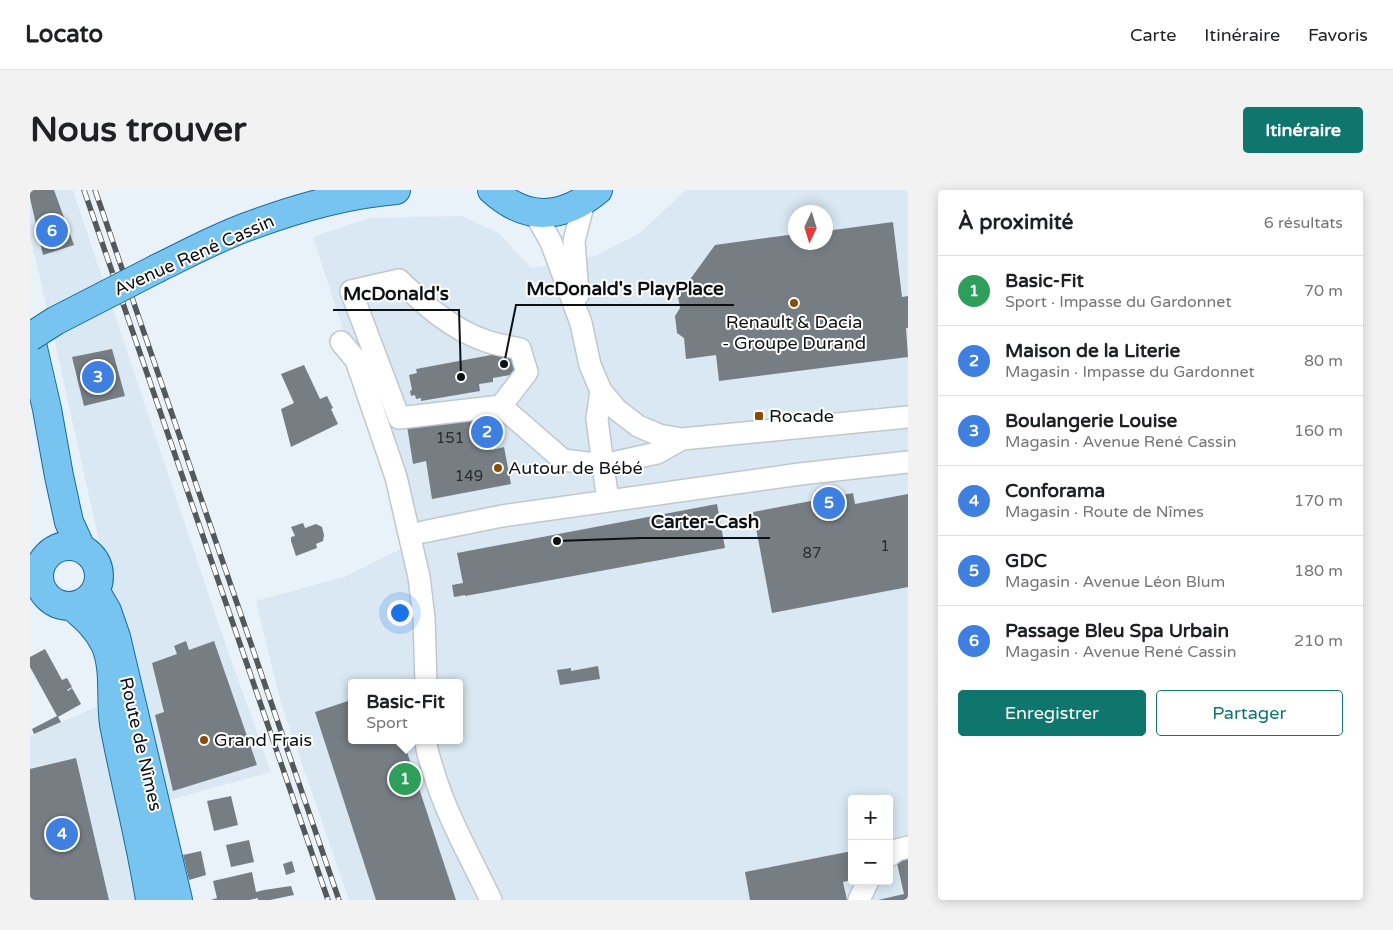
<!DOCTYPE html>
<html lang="fr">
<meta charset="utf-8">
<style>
:root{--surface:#fff;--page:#f2f2f2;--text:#202124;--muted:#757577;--line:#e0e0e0;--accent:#0f766e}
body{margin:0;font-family:"Varela Round",sans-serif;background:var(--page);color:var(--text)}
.controls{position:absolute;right:15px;bottom:15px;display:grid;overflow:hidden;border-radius:5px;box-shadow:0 2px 12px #0003}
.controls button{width:45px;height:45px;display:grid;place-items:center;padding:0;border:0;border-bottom:1px solid var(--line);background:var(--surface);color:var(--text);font:25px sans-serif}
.compass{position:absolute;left:758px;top:15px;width:45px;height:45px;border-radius:50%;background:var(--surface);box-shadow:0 2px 12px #0003;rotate:184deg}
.you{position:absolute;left:369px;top:422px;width:18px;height:18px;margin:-12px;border:4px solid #fff;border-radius:50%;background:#1a73e8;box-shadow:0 0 0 8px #1a73e833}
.badge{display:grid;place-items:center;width:32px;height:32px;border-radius:50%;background:var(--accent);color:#fff;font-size:16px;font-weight:700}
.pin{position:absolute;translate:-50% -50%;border:2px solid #fff;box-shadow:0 1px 5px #0006}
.popup{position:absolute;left:318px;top:489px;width:115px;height:65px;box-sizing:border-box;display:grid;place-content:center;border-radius:5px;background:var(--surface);filter:drop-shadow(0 1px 4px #0005);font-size:16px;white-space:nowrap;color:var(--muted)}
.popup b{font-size:19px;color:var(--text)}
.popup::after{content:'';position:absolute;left:50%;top:100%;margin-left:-10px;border:10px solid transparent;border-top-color:var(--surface)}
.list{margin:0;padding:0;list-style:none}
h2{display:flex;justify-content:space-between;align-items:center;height:65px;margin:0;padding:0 20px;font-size:21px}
h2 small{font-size:16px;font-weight:400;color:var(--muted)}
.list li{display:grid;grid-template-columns:32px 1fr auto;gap:15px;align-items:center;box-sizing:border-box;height:70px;padding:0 20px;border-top:1px solid var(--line)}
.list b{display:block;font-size:19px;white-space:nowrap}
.list p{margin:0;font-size:16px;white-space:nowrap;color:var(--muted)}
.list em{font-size:16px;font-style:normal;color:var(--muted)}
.actions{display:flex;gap:10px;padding:15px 20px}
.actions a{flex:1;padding:11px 0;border:1px solid var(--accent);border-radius:5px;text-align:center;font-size:18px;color:var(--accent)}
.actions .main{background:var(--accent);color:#fff}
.map{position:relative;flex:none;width:878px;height:710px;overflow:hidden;border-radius:5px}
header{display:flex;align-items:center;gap:30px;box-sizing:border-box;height:70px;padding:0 25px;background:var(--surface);border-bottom:1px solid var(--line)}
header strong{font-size:24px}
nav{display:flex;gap:28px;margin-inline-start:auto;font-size:18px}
.intro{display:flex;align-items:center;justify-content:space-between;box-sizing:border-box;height:120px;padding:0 30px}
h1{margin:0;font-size:35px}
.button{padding:12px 22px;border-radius:5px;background:var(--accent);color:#fff;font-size:18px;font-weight:700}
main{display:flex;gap:30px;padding:0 30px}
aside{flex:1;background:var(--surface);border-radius:5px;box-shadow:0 2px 12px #0003}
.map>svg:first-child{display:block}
</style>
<header>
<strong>Locato</strong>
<nav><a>Carte</a><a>Itinéraire</a><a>Favoris</a></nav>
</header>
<div class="intro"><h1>Nous trouver</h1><a class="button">Itinéraire</a></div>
<main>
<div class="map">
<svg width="878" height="710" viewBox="0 0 878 710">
<rect width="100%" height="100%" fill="#e9f2f8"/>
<path fill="#d9e8f3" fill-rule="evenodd" d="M0,0H43L187,430L241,582L99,621L116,710H0V546L107,499L68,347L25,152L0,46Z
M656,0H878V710H319L251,513L226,411L314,387L383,353L283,47L340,28L432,26L470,44L501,78L565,66L610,43ZM766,22H796V52H766ZM321,493H429V550H321ZM822,609H859V691H822Z"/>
<path fill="#767d83" d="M0,0H24L44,55L13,65L0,8Z
M863,32L872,107L878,106V138H876L878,167L689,191L686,165L656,169L654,148L647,143L645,126L650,118L648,106L685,55L766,44V52H796V41Z
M82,159L95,206L54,216L42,167Z
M482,161L486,184L463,188V192L449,194L450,201L391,211V208L386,209L385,205L381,206L380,201L382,200L379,185L387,183L386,179Z
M274,175L290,209L297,206L303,218L301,219L308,234L261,257L251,219L264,213L251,184Z
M456,222L462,260L474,257L481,294L402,309L396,271L383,274L377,236Z
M823,303L825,314L878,304V397L742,423L723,322Z
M687,314L695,358L435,406V405L424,407L422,395L433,393L427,363Z
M273,333L275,338L286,334L292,337L294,345L293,351L286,354L287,358L266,366L261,351V347L265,346L261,337Z
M156,451L159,460L184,451L227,575L143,601L125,525L134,522L122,473L147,464L144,456Z
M15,459L32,490L37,488L42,497L37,500L38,501L42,498L51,514L28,527L31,532L4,544L2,539L27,526L0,477V467Z
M568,476L570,489L530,495L527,480L541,478V481Z
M321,510V550H373L426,710H346L285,522Z
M46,568L79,710H0V579Z
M201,606L208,635L184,641L177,611Z
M219,650L224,672L201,677L196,655Z
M171,661L176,685L159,690L153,665Z
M822,661V690L813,692L817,710H720L715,682Z
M878,666V710H848L874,704L866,669Z
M262,671L265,682L256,685L253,674Z
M222,682L226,702L234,700L261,696L264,705L240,710H228V708L219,710H181L187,708L183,691Z"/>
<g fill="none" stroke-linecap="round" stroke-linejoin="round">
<defs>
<path id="minor" d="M504,22L521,52L551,133L560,175L571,201L586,219L608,236L629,245L652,249L878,227
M548,105L544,51L554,12
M311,152L326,170L366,287L389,387L394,428L396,493
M571,201L567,229L573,275L627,263L652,249
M471,216L369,228L321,101L369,90C395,115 421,139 456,151C467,155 479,156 490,159L497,182L471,216L533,270L573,275L578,311
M393,342L472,326L770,284L878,272
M396,550C396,561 400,570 403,580C416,625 441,668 461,710
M859,666L867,660L878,657
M829,710L838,691"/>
<path id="major" d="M462,0C497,32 533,29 568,0
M128,78C159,63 190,46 222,35C268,18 317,4 366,0
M0,145L17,219L29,286L39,332L51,358
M9 386a30 30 0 1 1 60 0a30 30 0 1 1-60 0Z
M66,402L77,421L86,447L148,710
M43,417C56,428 67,438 75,454C86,479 80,507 84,534C95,593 111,651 120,710"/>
</defs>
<use href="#minor" stroke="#c0c8ce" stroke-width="24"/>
<use href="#major" stroke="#176b9c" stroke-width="30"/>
<use href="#minor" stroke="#fff" stroke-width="21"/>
<use href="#major" stroke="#77c4f0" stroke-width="28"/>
<defs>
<path id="rail" d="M54,0L298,710
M65,0L309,710"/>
</defs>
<use href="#rail" stroke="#53585b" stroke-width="5.5"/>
<use href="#rail" stroke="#fff" stroke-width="4" stroke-dasharray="11" stroke-linecap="butt"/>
<defs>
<path id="major-bridge" d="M0,147L25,131L128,78"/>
</defs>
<use href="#major-bridge" stroke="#176b9c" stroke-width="30" stroke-linecap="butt"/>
<use href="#major-bridge" stroke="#77c4f0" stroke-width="28"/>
</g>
<g fill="#884d06" stroke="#fff" stroke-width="2">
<circle cx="764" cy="113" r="5"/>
<rect x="724" y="221" width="10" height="10" rx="2.5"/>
<circle cx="468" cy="278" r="5"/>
<circle cx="174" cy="550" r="5"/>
</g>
<g text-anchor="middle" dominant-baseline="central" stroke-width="4" stroke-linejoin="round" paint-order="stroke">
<g font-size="15" fill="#282c2f">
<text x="420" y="248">151</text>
<text x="439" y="286">149</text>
<text x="855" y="356">1</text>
<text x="782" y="363">87</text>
</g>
<g font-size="18" fill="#0e1113" stroke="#fff">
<text transform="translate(164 65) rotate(-24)">Avenue René Cassin</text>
<text transform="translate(111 554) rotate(77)">Route de Nîmes</text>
</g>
<g font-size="18" fill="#0e1113" stroke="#fff" text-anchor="start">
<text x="764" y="132" text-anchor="middle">Renault &amp; Dacia<tspan x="764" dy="21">- Groupe Durand</tspan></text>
<text x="739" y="226">Rocade</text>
<text x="478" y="278">Autour de Bébé</text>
<text x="184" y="550">Grand Frais</text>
</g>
</g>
<path fill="none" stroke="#0e1113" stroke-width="2" d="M474 174L486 115H704M431 187L429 120H303M527 351L611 348H740"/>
<g fill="#0e1113" stroke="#fff" stroke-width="2">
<circle cx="474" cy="174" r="5"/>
<circle cx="431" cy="187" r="5"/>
<circle cx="527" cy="351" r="5"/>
</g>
<g font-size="19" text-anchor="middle" font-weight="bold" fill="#0e1113" stroke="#fff" stroke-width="4" stroke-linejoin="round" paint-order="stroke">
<text x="595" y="105">McDonald's PlayPlace</text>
<text x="366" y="110">McDonald's</text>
<text x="675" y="338">Carter-Cash</text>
</g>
</svg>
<div class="controls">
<button>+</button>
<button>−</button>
</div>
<svg class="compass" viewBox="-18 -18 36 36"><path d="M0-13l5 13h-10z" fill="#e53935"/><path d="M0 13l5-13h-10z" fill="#757577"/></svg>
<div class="you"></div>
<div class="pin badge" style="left:375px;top:589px;background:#2e9e5b">1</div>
<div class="popup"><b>Basic-Fit</b>Sport</div>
<div class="pin badge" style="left:457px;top:242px;background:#3f7fe0">2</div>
<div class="pin badge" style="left:68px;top:187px;background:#3f7fe0">3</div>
<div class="pin badge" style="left:32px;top:644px;background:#3f7fe0">4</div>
<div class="pin badge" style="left:799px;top:313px;background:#3f7fe0">5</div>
<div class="pin badge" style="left:22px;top:41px;background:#3f7fe0">6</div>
</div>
<aside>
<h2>À proximité<small>6 résultats</small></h2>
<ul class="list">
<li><span class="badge" style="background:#2e9e5b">1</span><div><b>Basic-Fit</b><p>Sport · Impasse du Gardonnet</p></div><em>70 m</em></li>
<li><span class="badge" style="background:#3f7fe0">2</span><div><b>Maison de la Literie</b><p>Magasin · Impasse du Gardonnet</p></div><em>80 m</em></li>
<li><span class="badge" style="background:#3f7fe0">3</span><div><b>Boulangerie Louise</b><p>Magasin · Avenue René Cassin</p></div><em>160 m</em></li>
<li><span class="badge" style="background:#3f7fe0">4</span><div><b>Conforama</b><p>Magasin · Route de Nîmes</p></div><em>170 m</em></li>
<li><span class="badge" style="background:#3f7fe0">5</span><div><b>GDC</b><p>Magasin · Avenue Léon Blum</p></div><em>180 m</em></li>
<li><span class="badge" style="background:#3f7fe0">6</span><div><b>Passage Bleu Spa Urbain</b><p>Magasin · Avenue René Cassin</p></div><em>210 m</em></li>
</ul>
<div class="actions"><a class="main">Enregistrer</a><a>Partager</a></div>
</aside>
</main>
